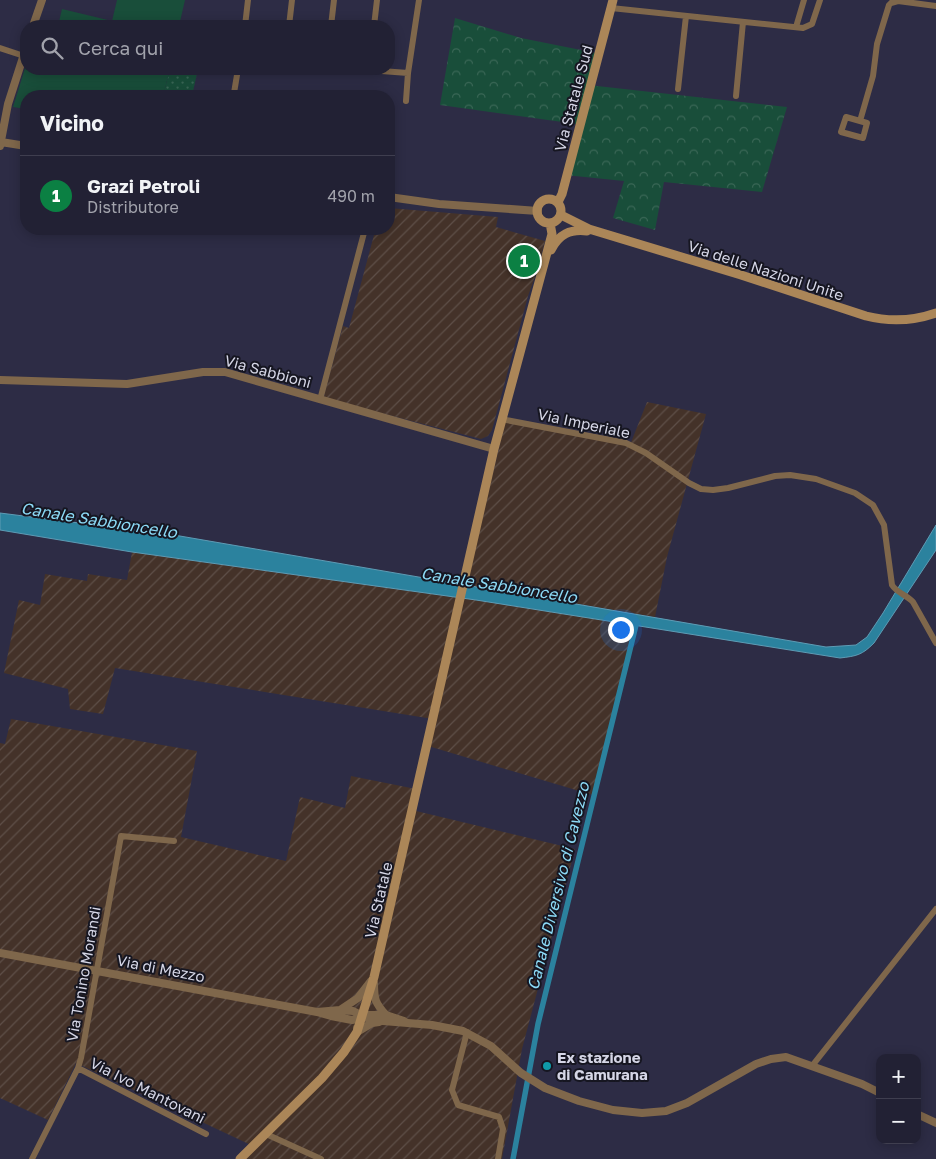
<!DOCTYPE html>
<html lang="it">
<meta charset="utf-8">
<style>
:root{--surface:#222134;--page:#2e2e40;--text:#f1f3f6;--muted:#a2a3ac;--line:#3f3e4f;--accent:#0b8043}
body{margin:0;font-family:"Golos Text",sans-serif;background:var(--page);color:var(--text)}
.controls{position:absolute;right:15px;bottom:15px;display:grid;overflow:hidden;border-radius:10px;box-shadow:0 2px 12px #0003}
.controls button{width:45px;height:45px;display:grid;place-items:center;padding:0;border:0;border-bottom:1px solid var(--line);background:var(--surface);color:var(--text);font:25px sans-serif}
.you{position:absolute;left:620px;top:629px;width:18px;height:18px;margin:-12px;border:4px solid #fff;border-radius:50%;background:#1a73e8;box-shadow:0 0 0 8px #1a73e833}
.badge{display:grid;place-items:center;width:32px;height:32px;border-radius:50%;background:var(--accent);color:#fff;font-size:16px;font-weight:700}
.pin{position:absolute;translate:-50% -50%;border:2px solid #fff;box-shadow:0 1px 5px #0006}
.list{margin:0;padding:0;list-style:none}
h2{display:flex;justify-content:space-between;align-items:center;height:65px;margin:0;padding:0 20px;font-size:21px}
h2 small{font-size:16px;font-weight:400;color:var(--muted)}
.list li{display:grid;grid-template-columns:32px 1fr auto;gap:15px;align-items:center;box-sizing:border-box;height:80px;padding:0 20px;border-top:1px solid var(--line)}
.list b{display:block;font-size:19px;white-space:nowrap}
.list p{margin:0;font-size:16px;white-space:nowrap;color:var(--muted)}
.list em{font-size:16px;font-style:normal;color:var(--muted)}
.icon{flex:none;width:28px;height:28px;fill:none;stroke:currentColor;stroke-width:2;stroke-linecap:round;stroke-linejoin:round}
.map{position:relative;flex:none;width:936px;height:1159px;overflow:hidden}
.search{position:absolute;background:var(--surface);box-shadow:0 2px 12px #0003;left:20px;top:20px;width:375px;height:55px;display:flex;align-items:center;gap:12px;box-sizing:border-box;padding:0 18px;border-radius:20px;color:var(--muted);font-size:19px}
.panel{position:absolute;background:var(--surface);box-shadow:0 2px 12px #0003;left:20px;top:90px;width:375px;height:145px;border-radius:20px}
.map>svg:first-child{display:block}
</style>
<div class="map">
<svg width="936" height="1159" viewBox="0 0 936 1159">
<defs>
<pattern id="industrial-furrows" width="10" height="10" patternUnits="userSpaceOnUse" patternTransform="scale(1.25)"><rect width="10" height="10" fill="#443229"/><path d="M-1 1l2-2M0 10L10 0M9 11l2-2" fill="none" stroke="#5e4f48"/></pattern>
<pattern id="park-crowns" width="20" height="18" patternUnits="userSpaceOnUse" patternTransform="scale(1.25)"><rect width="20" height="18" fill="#194e3a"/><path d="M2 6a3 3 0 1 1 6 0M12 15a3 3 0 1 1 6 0" fill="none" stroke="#3a6756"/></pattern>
<pattern id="garden-dots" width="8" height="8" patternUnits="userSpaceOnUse" patternTransform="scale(1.25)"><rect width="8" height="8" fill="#194e3a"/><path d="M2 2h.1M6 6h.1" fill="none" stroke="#3a6756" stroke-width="1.8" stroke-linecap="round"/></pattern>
</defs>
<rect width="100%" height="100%" fill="#2d2c45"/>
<path fill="url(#industrial-furrows)" d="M389,208L498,217L496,227L545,241L536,274L528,296L492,430L488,436L481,439L324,398L325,392L343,326L349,328L374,235L371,233L372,229H389Z
M647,402L706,414L667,557L655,617L466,585L506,419L630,445Z
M132,552L476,600L635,625L596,796L428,746L433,719L115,668L103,714L70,709L68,689L4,673L19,600L40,605L45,574L87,581L88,574L127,580Z
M11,719L197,751L181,837L250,853L286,861L300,797L345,808L351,776L416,789L412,810L575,849L522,1049L502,1159H240L253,1146L76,1063L48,1120L0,1098V743L5,744Z"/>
<path fill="url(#park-crowns)" d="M455,18L521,38L596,53L588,85L787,107L762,192L664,182L655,230L613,218L624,181L565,175L577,124L440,105Z"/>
<path fill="url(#garden-dots)" d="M170,69H198L192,96H163Z"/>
<path fill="#194e3a" d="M117,0H185L179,26H58L62,9L112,21Z
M26,65V69H170L163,96H26V109L13,107Z"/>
<path fill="#2b829e" stroke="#5e9bb4" d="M0,513L174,535L826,647L856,645L867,637L883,613L936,525V550L874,643C862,655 857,656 840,658L476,600L132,552L0,530Z"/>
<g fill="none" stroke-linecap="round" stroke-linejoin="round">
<path stroke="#2b829e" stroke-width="5.5" d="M513,1159L538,1024L637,621"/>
<path stroke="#7f674b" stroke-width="6" d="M611,8L803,28L812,24L820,0
M245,26L248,0
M289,26L292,0
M331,26L334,0
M374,26L377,0
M796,27L804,0
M0,48L24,56
M355,69L408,73
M678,89L686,16
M207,94L225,96
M232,96L234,93L238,69
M736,96L743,22
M406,101L408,73L419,0
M846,117L867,123L863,138L841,132Z
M860,121L873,76L877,44L889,5L891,3L898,1L936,6
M320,400L365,229
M501,419L626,443L646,453L689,483L701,489L713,490L728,488L775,476L790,475L816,479L855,493L873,505L884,525L892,585C897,593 907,595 913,602L936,643
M467,1032L452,1090L458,1105L499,1117L503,1129L498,1159
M812,1066L936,909
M78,1068L206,1134
M266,1134L321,1159
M32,1159L78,1068L81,1058L121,836L174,841"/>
<path stroke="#7f674b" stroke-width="8" d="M33,26L42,0
M1,142L26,146
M0,146L8,104L26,48
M389,197L439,204L538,211
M0,380L127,384L203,372H225L494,449
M0,953L317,1012L331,1016L352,1020L358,1019L362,1015
M374,983C374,999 375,1003 386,1015
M340,1010L358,998L371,981
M317,1012L340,1010L353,1011L371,1020L432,1025L463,1031L491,1046L521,1073L545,1088L579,1101L613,1110L642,1113L666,1111L687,1103L756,1064L771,1059L786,1057L862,1084L880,1093
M364,1015H386L404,1021
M357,1028V1032L372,1023L379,1022
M917,1114L936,1123"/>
<path stroke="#ab8658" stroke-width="9" d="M537 211a12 12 0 1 1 24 0a12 12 0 1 1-24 0Z
M558,202L562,194L613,0
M561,215L589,229L741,275L866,316C890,322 913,321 936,313
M551,250C559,234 570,229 587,231
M240,1159L322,1078L344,1052L357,1032L374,977L494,449L552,234L550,223"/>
</g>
<circle fill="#0f9aa8" stroke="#161621" stroke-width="2" cx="547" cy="1066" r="5"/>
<g text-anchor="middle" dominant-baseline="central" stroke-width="4" stroke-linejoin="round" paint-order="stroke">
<g font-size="15" fill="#d5d6e6" stroke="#161621">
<text transform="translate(573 98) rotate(-75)">Via Statale Sud</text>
<text transform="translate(766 270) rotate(18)">Via delle Nazioni Unite</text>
<text transform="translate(268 371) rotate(15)">Via Sabbioni</text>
<text transform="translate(584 423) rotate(12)">Via Imperiale</text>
<text transform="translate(378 900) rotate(-77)">Via Statale</text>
<text transform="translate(161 968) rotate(11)">Via di Mezzo</text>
<text transform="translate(83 974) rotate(-80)">Via Tonino Morandi</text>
<text transform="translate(148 1090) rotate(27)">Via Ivo Mantovani</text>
</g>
<g font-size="15" font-weight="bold" fill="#d5d6e6" stroke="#161621" text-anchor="start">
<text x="557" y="1057">Ex stazione<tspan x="557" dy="17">di Camurana</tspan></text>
</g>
<g font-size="16" font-style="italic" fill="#8cdaf6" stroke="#161621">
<text transform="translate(99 520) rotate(9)">Canale Sabbioncello</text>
<text transform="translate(499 585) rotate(9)">Canale Sabbioncello</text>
<text transform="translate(558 886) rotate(-76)">Canale Diversivo di Cavezzo</text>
</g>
</g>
</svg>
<div class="controls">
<button>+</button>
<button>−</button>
</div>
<div class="you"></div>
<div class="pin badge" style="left:524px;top:261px">1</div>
<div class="search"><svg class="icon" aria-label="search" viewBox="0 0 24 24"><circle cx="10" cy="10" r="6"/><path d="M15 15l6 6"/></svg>Cerca qui</div>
<section class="panel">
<h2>Vicino<small></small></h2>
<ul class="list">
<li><span class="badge">1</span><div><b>Grazi Petroli</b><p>Distributore</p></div><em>490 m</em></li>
</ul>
</section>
</div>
